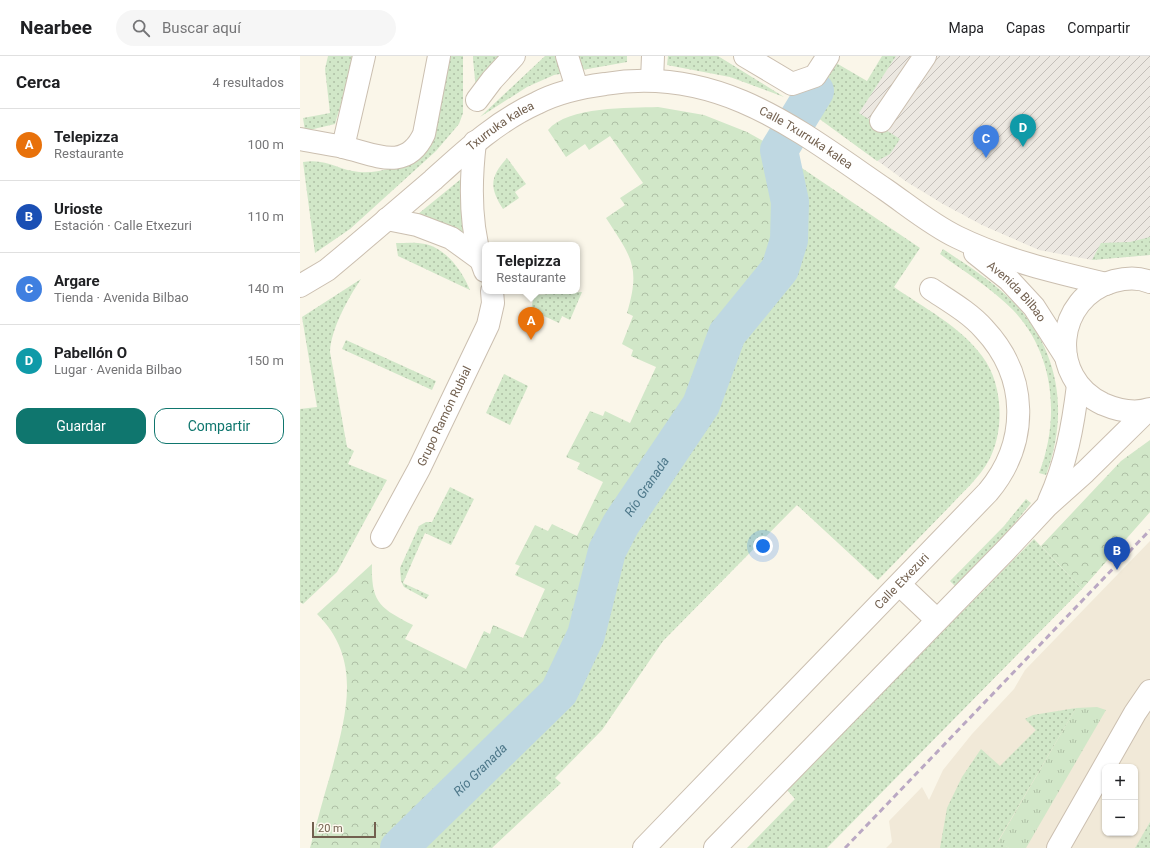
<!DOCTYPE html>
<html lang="es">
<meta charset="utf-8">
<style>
:root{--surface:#fff;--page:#f6f6f6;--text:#202124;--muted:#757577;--line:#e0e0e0;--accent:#0f766e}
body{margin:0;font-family:Roboto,sans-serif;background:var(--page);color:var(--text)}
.controls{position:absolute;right:12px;bottom:12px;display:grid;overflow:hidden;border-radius:8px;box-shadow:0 1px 3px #0004}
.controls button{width:36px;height:36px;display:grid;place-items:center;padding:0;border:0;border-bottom:1px solid var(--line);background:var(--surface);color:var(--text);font:20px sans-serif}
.scale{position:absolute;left:12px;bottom:10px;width:64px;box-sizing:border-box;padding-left:4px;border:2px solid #72604f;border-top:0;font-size:11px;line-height:14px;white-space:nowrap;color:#72604f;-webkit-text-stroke:3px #fdf9ef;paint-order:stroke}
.you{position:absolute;left:463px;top:490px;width:14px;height:14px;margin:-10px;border:3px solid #fff;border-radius:50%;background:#1a73e8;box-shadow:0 0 0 6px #1a73e833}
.badge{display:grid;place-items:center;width:26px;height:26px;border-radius:50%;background:var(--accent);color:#fff;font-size:13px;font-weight:700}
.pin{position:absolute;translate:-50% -33px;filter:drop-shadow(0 1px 2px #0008)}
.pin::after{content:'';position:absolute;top:21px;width:14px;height:12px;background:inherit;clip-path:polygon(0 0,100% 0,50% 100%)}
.popup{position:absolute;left:182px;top:186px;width:98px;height:52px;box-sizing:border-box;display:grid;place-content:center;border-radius:8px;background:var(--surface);filter:drop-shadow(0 1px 3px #0005);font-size:13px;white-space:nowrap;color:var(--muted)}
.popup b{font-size:15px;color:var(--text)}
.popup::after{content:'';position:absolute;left:50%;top:100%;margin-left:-8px;border:8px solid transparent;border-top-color:var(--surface)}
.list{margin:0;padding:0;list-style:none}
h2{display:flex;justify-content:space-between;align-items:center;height:52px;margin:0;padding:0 16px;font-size:17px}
h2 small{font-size:13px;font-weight:400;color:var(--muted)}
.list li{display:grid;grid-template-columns:26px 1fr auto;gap:12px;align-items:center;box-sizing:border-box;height:72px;padding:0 16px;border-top:1px solid var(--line)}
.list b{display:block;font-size:15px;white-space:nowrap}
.list p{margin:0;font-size:13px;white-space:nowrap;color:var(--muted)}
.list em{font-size:13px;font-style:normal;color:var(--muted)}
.actions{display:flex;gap:8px;padding:12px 16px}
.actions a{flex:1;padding:9px 0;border:1px solid var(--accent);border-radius:12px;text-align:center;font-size:14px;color:var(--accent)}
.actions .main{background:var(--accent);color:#fff}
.icon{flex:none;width:22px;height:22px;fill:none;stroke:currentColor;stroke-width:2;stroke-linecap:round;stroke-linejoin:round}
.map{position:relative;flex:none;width:850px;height:792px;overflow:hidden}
header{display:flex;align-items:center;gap:24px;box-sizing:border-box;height:56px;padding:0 20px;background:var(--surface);border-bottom:1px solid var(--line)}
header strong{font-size:19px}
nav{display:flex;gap:22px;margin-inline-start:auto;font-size:14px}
.search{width:280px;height:36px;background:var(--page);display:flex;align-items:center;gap:10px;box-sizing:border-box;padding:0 14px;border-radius:22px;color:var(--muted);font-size:15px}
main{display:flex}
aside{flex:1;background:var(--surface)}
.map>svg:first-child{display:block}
</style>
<header>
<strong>Nearbee</strong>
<div class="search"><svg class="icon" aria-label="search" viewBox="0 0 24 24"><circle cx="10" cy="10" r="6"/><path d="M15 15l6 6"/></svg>Buscar aquí</div>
<nav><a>Mapa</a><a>Capas</a><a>Compartir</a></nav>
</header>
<main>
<aside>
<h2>Cerca<small>4 resultados</small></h2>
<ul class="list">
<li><span class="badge" style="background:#e8710a">A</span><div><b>Telepizza</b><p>Restaurante</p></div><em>100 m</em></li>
<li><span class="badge" style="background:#1a4fb4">B</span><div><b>Urioste</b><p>Estación · Calle Etxezuri</p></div><em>110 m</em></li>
<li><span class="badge" style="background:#3f7fe0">C</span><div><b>Argare</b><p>Tienda · Avenida Bilbao</p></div><em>140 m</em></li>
<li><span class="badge" style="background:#0f9aa8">D</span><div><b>Pabellón O</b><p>Lugar · Avenida Bilbao</p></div><em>150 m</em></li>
</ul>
<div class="actions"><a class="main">Guardar</a><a>Compartir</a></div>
</aside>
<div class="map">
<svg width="850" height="792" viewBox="0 0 850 792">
<defs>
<pattern id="industrial-furrows" width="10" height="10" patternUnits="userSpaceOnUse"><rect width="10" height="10" fill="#ece8e1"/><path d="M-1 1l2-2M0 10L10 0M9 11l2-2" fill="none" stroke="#c4bfb9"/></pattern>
<pattern id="grass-dots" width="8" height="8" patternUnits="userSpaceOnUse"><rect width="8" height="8" fill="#d1e7c8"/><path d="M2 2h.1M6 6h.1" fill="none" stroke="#aebfa5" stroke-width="1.8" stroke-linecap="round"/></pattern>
<pattern id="forest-crowns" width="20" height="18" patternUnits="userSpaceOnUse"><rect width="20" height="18" fill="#d1e7c8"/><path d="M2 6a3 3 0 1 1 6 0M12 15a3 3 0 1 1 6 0" fill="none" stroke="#aebfa5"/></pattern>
<pattern id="park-tufts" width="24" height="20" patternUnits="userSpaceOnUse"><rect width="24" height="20" fill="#d1e7c8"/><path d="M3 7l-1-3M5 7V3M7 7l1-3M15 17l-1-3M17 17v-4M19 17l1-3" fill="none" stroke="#aebfa5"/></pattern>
</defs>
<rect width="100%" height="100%" fill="#faf6e9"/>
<path fill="#f1e9d8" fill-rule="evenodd" d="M850,485V792H586L592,786L589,765L622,731L629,744L643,714L672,678L714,633L725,614ZM805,711H835V777H805Z"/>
<path fill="url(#industrial-furrows)" d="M596,0H850V199L792,204L739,194L682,169L643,148L607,126L543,80Z"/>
<path fill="url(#grass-dots)" d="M28,0H55L35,68L5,75L3,62L30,57L25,13Z
M139,0H163V57L159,68L136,95L50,173L15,197L3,106C27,102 38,114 59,116C94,119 133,96 139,60C141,47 135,32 136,18C136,12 138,6 139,0Z
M173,0H204L177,44L173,3Z
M245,0H327V6L254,19L227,31L180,61Z
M368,0H418L484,41L430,21L367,9Z
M582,0H596L559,57L600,83L590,98L577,105L514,59L530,33L518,24L531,4L567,25Z
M207,102L226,128L215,136L219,142L203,153C189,131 190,121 207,102Z
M490,104L620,192L594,231C624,252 660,270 682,300C703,327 705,374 689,404C680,421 663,436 650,450C626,475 602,499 578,524L497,449L363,585L302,674L255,722L261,727L192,792H110L266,640L293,581L314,499L328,471L408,350L434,280L486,215L495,185L497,144Z
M172,114L180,203L107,167Z
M850,181V199L792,204L801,187L830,186Z
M96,187C105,187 116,186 125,188C147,193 162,215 170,234L98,200Z
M643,193C665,208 688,222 707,240C759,288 770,355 746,419L739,417C760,363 755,298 713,254C691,232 665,216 640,198Z
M61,223C48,242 31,273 30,296L47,391L54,395L48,408L87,424L37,516L3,548L0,546V353L17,351L2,261Z
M282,236L270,264L262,260L259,267L231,254L234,239Z
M46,284L136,325L132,334L42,293Z
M204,318L228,330L210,369L186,357Z
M150,431L174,443L151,489L125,477L103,527L129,539L126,543L104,531L101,525L100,512L119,470L126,466H132Z
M726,443L731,447L709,474L655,530L650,525L704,470Z
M734,483L782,533L527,792H447L495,743L487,734Z
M776,652L698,785L709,792H640L647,752L662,721L681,693L700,710L736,674L725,663L733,659Z
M850,766V792H835Z"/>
<path fill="url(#forest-crowns)" d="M358,51L404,59L447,76L479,94L490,146L489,184L480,213L427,278L401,349L321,468L307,495L286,579L259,636L99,792H10C17,766 24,739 32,713C46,659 63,603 17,558L72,508C71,547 80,552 113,569L105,583L166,613L184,575L190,578L193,569L223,582L245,533L215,519L220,510L215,508L235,469L248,475L252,468L277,480L303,426L277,413L280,407L266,401L290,355L303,360L305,355L330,367L356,311L331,300L333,294L322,288L333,260L327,257C341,210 331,201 306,162L325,149L320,142L343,127L310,80L289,94L285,88L266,101L248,74C268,50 329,52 358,51Z
M850,384V456L782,533L741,490L821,405Z"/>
<path fill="url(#park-tufts)" d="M797,651L806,654L726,792H709L698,786L776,652Z"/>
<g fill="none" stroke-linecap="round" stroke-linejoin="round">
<path stroke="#bfd8e2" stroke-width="38" id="s1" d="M99,792L259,636L286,579L307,495L321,468L401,349L427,278L480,213L489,184L490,146L479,94L515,35"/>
<defs>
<g id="minor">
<path d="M267,0L277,32"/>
<path d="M445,0L492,28L515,20L528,0"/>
<path d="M352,24L353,0"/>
<path d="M177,44L192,24L214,0"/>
<path d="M581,65L625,0"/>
<path d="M0,83C14,86 29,88 43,91C74,98 106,117 124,78L139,0"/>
<path d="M175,86C170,128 169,175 185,215"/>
<path d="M43,91L64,0"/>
<path d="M87,163L117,169L151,182L180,203"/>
<path d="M749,445C766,408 773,370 778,329"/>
<path id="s2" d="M82,481L119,413L188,269L193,247L192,235"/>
<path d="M600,529L637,564"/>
<path id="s3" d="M344,792L688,436C729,387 729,321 684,273C670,257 649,245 631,233"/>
<path d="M415,792L706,494L747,450L785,416L848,354"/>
<path d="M758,792L835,657L850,635"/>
</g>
<g id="tertiary">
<path id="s4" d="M675,197L709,224L734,251L766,301"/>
<path d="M850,226C838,221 826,222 814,225C755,241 747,322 803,348C817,354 835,358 850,353"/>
<path id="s5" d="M0,230L27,214C63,184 98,154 133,124C165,95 197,65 237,47C258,36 282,31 305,28C419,9 498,74 586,134C609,150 632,169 657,181C704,204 755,216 806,228"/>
</g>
</defs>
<use href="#minor" stroke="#cbbfb0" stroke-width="24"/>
<use href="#tertiary" stroke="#cbbfb0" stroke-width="24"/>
<use href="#minor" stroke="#fff" stroke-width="22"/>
<use href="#tertiary" stroke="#fff" stroke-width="22"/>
<path stroke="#baa8c3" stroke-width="3" stroke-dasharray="6 4" stroke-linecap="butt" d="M545,792L850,474"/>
</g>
<g text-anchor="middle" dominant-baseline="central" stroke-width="3" stroke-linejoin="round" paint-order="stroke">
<g font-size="12" fill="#72604f" stroke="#fdf9ef">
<text stroke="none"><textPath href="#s5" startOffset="257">Txurruka kalea</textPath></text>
<text stroke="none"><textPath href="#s5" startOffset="585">Calle Txurruka kalea</textPath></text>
<text stroke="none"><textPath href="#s4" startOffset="57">Avenida Bilbao</textPath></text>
<text stroke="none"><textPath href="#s2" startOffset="136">Grupo Ramón Rubial</textPath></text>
<text stroke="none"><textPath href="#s3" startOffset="371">Calle Etxezuri</textPath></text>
</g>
<g font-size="13" font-style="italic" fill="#4e788a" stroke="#fdf9ef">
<text stroke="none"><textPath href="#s1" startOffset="449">Río Granada</textPath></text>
<text stroke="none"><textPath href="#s1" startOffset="113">Río Granada</textPath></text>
</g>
</g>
</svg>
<div class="controls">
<button>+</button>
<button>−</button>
</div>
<div class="scale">20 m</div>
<div class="you"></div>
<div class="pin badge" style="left:231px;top:284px;background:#e8710a">A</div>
<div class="popup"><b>Telepizza</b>Restaurante</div>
<div class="pin badge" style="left:817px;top:514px;background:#1a4fb4">B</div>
<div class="pin badge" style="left:686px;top:102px;background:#3f7fe0">C</div>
<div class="pin badge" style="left:723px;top:91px;background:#0f9aa8">D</div>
</div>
</main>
